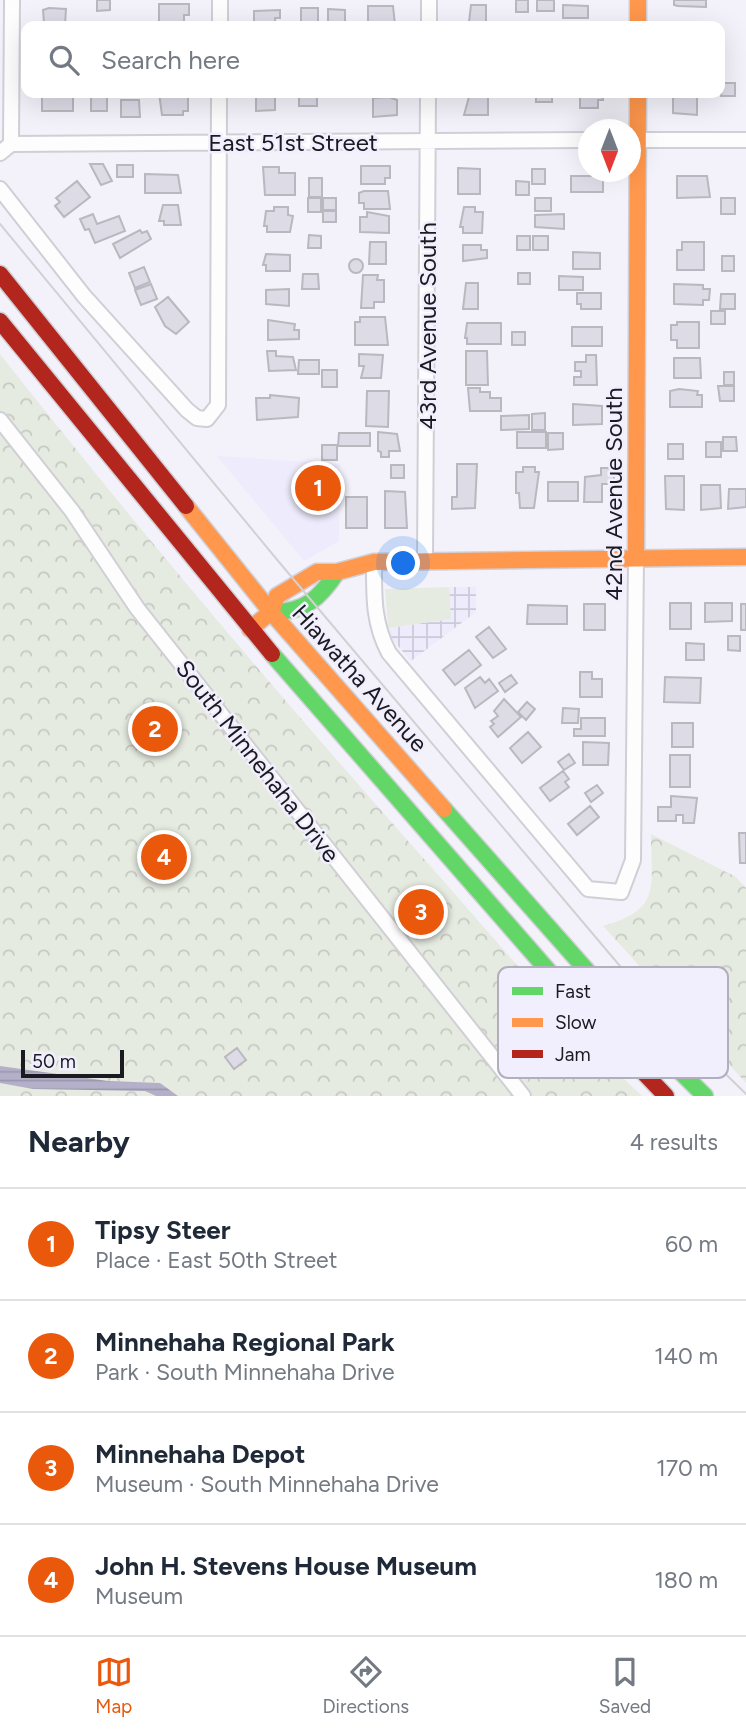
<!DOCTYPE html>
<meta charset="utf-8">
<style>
:root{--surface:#fff;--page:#f6f6f7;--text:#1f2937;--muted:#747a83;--line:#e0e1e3;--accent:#ea580c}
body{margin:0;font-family:Figtree,sans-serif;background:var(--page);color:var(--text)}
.compass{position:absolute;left:578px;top:119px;width:63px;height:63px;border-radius:50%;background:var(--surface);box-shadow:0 7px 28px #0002;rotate:180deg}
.scale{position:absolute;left:21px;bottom:18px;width:103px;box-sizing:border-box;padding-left:7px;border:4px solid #1b1a20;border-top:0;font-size:19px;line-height:24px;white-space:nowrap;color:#1b1a20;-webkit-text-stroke:5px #f1effd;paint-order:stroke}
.you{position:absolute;left:404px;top:564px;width:24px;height:24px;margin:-18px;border:5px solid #fff;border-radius:50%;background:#1a73e8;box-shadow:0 0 0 10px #1a73e833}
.badge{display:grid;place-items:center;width:46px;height:46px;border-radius:50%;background:var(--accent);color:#fff;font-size:23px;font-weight:700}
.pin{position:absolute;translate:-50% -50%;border:4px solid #fff;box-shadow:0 2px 7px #0006}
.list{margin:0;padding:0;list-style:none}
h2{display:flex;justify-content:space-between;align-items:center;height:91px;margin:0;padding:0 28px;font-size:30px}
h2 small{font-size:23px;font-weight:400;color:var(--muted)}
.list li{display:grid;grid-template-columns:46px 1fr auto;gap:21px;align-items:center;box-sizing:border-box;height:112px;padding:0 28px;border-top:2px solid var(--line)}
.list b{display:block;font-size:26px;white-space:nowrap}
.list p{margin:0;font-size:23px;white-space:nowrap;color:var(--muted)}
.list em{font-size:23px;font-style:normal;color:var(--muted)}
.icon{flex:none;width:38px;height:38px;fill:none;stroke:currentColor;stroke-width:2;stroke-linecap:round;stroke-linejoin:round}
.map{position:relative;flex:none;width:746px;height:1096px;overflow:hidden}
.search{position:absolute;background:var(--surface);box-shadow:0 7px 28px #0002;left:21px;right:21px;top:21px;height:77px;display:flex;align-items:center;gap:18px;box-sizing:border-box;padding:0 24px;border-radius:14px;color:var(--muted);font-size:26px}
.sheet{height:539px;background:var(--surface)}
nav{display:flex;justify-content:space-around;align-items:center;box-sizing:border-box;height:98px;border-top:2px solid var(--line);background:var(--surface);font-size:19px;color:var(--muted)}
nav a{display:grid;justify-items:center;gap:4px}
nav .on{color:var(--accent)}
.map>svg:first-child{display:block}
</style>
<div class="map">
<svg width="746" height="1096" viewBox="0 0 746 1096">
<defs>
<pattern id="industrial-grid" width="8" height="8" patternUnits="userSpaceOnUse" patternTransform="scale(1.75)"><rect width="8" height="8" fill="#eeebfc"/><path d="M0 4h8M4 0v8" fill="none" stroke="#ccc9d8"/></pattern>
<pattern id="park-crowns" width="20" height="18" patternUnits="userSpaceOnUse" patternTransform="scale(1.75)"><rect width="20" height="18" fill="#e6ebe1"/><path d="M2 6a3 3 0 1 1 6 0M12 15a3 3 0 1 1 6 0" fill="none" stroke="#c5c9c1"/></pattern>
<pattern id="water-rules" width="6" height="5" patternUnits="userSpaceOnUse" patternTransform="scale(1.75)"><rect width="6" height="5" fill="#b4b0ca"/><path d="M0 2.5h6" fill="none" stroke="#9a97ad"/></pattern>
</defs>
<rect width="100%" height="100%" fill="#f3f2fa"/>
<path fill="#eeebfc" d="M217,456L340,464L339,541L304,561Z"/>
<path fill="url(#industrial-grid)" d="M449,587H476V612L411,661L392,639L388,628L450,619Z"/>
<path fill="url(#park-crowns)" d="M0,354C134,524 273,689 417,851C491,934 561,1020 642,1096H0Z
M651,834L736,877L746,888V1083L603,926C662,909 651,888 651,834Z"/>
<path fill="#e6ebe1" d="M449,587L451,619L388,628L385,589Z"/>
<path fill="url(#water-rules)" d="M0,1066L108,1081L160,1083L178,1096H156L145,1091L33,1089L0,1083Z"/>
<path fill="#dcdbe6" stroke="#b9b8be" stroke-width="2" d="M97,0H110V10L97,11Z
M516,0H528V12H516Z
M537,0H554V11H537Z
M674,0H706V7L678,6L674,5Z
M159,4H189V15H184V23H159Z
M471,5H486V23L469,22Z
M563,5L588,6V18H563Z
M368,6H393L395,25H368Z
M49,8L66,9L65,25L44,23L43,10Z
M301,8H318V25H301Z
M328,9L345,10V25H328Z
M280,10V18H275V25L254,24V11Z
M722,83H735V96H721Z
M159,93H181V97H188V111H183V115H162Z
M275,93V110L256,111V94Z
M299,93H317V106H299Z
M536,93H552V102H536Z
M574,93H603V100H598V108H580V97H574Z
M42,94H73V111H42Z
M91,94H107V111H91Z
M677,96H697V115L673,113V98Z
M389,97L397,100V115L373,117V98Z
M469,97H488V115H464Z
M121,100H139L140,117H121Z
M90,164H103L112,181L101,185Z
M117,165H133V177H117Z
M361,166H390V178H385V184H361Z
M263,167H279V173H295V195H265Z
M458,168L480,169V194H458Z
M532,169H545V184H532Z
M145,174L178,175L181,193H145Z
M571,176H603V192H571Z
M677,176H707L710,197L677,198Z
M309,178H322V197H309Z
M77,181L90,197L64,217L55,206L60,202L56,198Z
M516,181L529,182V195H516Z
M364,191H388L390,209H364V203H359V193Z
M308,198H321V212H308Z
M323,198H336V210H323Z
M535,198H551V211H535Z
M721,198H735V214H721Z
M163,205H178L181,225H164V221H159Z
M274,207H288V215L293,216L290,232H267V226H264L266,211H274Z
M464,207H475V212H483L482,233H463V227H460Z
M323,211H336V222H323Z
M367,212L389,216V233L360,232V217H367Z
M93,214L97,224L119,216L125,231L95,243L89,229L85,230L80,219Z
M564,214V229L535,227V215Z
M140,230L142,233L147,231L151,239L120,258L113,244Z
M309,235L321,236V248H308Z
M517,236H530V250H517Z
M533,236H548V250H533Z
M370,242H386V264H369Z
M682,242H704V270H677V250H682Z
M463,245H481V250H487V258L463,261Z
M573,252L600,253V269H573Z
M266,254L290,255V271H266V265H263Z
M722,256H734V271H722Z
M349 266a7 7 0 1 1 14 0a7 7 0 1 1-14 0Z
M144,267L150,282L135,288L129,273Z
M518,273H530V284H518Z
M303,274H318L319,289H302Z
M363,275H378L377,280H384V302H374V308H361Z
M559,276L583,277V290H559Z
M466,283H478V309H463Z
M151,284L157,299L141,305L135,290Z
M674,284L703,285V289H710L709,300H703V305L674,304Z
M289,289V306L266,304V290Z
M577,293H601V309H581V304H577Z
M721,294H735V309H720Z
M168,297L189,322L176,334L165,326L155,307Z
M711,311H725V324H711Z
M360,317H385L388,345H355V322H360Z
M268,320L295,324L294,330H299V339L268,340Z
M677,322H699V348H677V340H671V325H677Z
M467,323H501V344H467V338H465Z
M572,327H602V346H572Z
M512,332H525V345H512Z
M267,351H276V356L293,357L296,370L269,371Z
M466,351H487L488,385H466Z
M359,354L383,355L381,378H361L364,366H359Z
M586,355H596L597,385H574V377H581V371H575V362H586Z
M674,358H700L701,378H674Z
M299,360H319V374H298Z
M322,370H337V387H322Z
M724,372H734V385H724Z
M718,386H734V401H720Z
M468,388H480V392H490V398H501V411H470Z
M679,389L698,391L697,395H702V407H670V391Z
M367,391H389L388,427L366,426Z
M270,395L299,398L298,417L257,420L256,398H270Z
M573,404L602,406V424L573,425Z
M545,413V430H532V414Z
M529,415V429L501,430V416Z
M378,432L397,434L400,451H389V457H381V452L378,451Z
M517,432H546V448H517Z
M339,433H370V446H338Z
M548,433H563V449L548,450Z
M723,437H736L737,451H723Z
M706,442H721V457H706Z
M668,444H683V459H668Z
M322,445H337V460H322Z
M457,464H477L475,508L452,509V497H457Z
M391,465H404V478H391Z
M317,466L339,494L319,510L297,481Z
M523,467H535V472H539L534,508H520L519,493H516V472H523Z
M601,468H614V484H602V502H584L585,477L601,475Z
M665,476H684V510L666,509Z
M548,482H578V501H548Z
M701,485H720L721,508L701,510Z
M729,489H746V507L728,509Z
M385,491L405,492L407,528H385Z
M346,497H367V528H346Z
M670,603H691V629H670Z
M705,603H732V621L705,622Z
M584,604H605V630H584Z
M741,604H746V630H741Z
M528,605L567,606V624H527Z
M489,627L506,649L493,658L476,637Z
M728,636H740V651L728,650Z
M686,643L704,644V660H686Z
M469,650L481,665L455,685L443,670Z
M580,672H592V679H602V697H580Z
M511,675L517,683L505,692L499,683Z
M480,677L485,683L489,679L498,691L475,708L465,688Z
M665,677L701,678L700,703L664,702Z
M504,699L521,717L498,737L490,727L494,724L491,721L498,716L494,711Z
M527,702L535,709L526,720L518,712Z
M563,708L579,709L578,723H562Z
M581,718H605V736H574V729H581Z
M672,723H693V747H672Z
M528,732L541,747L522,763L510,748Z
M583,742L609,743L608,765H583Z
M569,754L575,763L564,770L558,762Z
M670,755H690V787H670Z
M563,771L569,779L565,782L569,787L550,801L540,788Z
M597,785L603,793L591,802L585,793Z
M671,796L697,798L694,823H683V815H676V821H658V807H671Z
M590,806L599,817L577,835L568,824Z
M739,833H746V863H740Z
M157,836L168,838L167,845L171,846L167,868L156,865L160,849L155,847Z
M412,889L436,913L433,915L441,925L428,936L407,910L410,908L402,898Z
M237,1048L246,1060L234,1069L225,1057Z"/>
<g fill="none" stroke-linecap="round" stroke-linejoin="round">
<defs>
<path id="street" d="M220,26V0
M429,26V0
M630,140H746
M11,144L12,0
M0,153L11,144L588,140
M0,189L84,296L187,410L197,418L207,419L218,405L219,93
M0,420L72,511L137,608L523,1096
M425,559L428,93
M374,562C374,596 373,623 389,653L588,889L621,892L633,860L636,558"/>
<path id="fast" d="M271,612C304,613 320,598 337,572
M272,654L566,991
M444,809L650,1042L705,1096"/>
<path id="slow" d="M638,0V26
M186,506L271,612L444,809
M636,558L638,93
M250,629L271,612L277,596L317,572H337L374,562L746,557"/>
<path id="jam" d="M0,274L186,506
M0,321L272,654
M566,991L666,1096"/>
</defs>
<use href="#street" stroke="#d0cfd5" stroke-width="18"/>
<use href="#fast" stroke="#d0cfd5" stroke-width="19"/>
<use href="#slow" stroke="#d0cfd5" stroke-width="19"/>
<use href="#jam" stroke="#d0cfd5" stroke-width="19"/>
<use href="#street" stroke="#fdfdfe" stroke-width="14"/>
<use href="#fast" stroke="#63d668" stroke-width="16"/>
<use href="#slow" stroke="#ff974d" stroke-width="16"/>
<use href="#jam" stroke="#b3261e" stroke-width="16"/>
<path stroke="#d1d1d3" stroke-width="2" d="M0,224L279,562L641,991L746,1094"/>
</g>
<g text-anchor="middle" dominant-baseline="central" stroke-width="5" stroke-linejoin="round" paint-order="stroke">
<g font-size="24" fill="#1b1a20" stroke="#f1effd">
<text x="293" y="142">East 51st Street</text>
<text transform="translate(427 326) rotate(-90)">43rd Avenue South</text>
<text transform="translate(613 494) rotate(-90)">42nd Avenue South</text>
<text transform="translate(360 678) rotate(48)">Hiawatha Avenue</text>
<text transform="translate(258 761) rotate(52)">South Minnehaha Drive</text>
</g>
</g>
<rect x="498" y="967" width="230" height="111" rx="10" fill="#f1effd" stroke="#b1afbb" stroke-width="2"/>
<rect x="512" y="987" width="31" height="8" fill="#63d668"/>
<rect x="512" y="1018" width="31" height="9" fill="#ff974d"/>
<rect x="512" y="1050" width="31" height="8" fill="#b3261e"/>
<g font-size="19" fill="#1b1a20">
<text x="555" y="998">Fast</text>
<text x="555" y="1029">Slow</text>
<text x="555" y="1061">Jam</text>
</g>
</svg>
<svg class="compass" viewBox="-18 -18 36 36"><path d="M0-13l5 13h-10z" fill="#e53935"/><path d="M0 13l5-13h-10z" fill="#747a83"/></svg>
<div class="scale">50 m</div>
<div class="you"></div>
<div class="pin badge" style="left:318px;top:488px">1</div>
<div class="pin badge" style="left:155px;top:729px">2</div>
<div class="pin badge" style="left:421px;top:912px">3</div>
<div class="pin badge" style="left:164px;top:857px">4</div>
<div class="search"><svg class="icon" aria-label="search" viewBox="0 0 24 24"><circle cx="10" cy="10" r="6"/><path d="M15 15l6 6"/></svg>Search here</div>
</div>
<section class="sheet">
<h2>Nearby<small>4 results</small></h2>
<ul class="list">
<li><span class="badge">1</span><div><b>Tipsy Steer</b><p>Place · East 50th Street</p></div><em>60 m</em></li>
<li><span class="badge">2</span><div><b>Minnehaha Regional Park</b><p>Park · South Minnehaha Drive</p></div><em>140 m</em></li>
<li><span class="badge">3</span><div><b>Minnehaha Depot</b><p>Museum · South Minnehaha Drive</p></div><em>170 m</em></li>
<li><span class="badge">4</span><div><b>John H. Stevens House Museum</b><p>Museum</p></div><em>180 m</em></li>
</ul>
</section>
<nav>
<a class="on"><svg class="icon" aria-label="map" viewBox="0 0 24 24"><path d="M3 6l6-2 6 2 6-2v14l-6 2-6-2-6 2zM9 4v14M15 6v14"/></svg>Map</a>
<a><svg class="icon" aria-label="directions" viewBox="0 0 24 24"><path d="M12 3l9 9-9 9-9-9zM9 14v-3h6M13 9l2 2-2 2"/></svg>Directions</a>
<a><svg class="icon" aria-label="saved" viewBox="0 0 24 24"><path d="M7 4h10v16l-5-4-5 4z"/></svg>Saved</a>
</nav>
